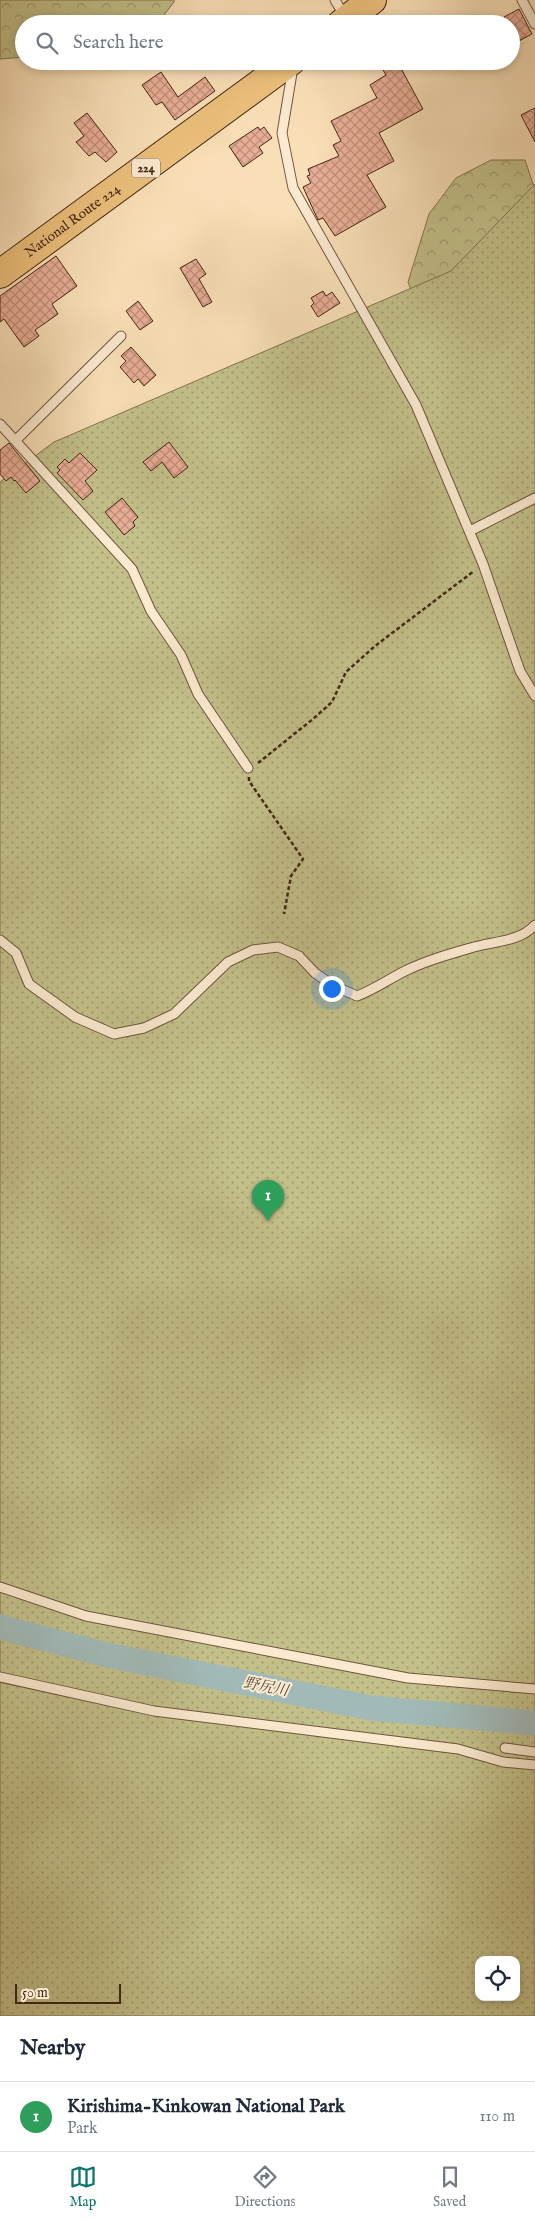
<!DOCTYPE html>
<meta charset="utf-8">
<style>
:root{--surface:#fff;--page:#f2f2f3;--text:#1f2937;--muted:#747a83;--line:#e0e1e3;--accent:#0f766e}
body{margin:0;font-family:"IM FELL English","Noto Serif JP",serif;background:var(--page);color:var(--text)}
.controls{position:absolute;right:15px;bottom:15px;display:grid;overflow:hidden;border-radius:10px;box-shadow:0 2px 8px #0003}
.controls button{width:45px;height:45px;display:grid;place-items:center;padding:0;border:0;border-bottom:1px solid var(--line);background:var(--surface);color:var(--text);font:25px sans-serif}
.scale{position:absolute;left:15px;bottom:12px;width:106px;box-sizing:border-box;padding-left:5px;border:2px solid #442716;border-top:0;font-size:14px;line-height:18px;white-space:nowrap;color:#442716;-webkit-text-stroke:4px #fbead0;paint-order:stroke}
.you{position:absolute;left:331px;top:988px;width:18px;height:18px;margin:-12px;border:4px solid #fff;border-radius:50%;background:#1a73e8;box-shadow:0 0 0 8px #1a73e833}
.badge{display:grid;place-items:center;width:32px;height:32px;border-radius:50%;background:var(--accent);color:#fff;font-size:16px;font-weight:700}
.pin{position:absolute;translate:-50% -41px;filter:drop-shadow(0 1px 2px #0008)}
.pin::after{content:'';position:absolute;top:26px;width:18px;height:15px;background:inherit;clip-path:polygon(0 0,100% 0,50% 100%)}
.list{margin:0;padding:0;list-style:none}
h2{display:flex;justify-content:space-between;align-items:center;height:65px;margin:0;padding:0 20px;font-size:21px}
h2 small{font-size:16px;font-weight:400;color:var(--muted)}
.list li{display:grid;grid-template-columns:32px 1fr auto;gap:15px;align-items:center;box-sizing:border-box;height:70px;padding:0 20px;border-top:1px solid var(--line)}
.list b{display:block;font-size:19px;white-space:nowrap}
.list p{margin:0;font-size:16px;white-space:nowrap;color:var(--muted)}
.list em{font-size:16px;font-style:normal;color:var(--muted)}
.icon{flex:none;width:28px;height:28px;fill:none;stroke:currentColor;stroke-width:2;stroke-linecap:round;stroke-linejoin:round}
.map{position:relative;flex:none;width:535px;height:2016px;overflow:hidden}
.search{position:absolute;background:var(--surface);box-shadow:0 2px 8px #0003;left:15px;right:15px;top:15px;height:55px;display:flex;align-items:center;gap:12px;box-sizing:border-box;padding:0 18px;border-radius:28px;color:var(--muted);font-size:19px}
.sheet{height:135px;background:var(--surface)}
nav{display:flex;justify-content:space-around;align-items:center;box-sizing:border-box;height:70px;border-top:1px solid var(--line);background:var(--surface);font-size:14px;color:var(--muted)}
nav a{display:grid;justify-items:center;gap:2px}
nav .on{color:var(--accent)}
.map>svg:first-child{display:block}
</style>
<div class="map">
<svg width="535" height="2016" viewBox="0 0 535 2016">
<defs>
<pattern id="forest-crowns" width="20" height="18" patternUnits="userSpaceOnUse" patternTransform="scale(1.25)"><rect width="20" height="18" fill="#c3c08a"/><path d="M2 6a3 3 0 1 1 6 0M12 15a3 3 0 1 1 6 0" fill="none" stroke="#a09c70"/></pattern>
<pattern id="park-dots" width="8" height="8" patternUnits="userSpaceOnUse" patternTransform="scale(1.25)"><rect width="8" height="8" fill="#c3c08a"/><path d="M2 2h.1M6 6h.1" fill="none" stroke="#a09c70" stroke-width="1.8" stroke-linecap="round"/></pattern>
<pattern id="building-cross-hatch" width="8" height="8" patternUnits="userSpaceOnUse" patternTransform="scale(1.25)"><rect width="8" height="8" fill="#e8ad96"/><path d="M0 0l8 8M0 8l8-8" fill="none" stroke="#be8d79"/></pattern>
</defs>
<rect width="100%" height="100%" fill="#f9dfb7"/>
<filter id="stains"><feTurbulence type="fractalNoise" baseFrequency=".004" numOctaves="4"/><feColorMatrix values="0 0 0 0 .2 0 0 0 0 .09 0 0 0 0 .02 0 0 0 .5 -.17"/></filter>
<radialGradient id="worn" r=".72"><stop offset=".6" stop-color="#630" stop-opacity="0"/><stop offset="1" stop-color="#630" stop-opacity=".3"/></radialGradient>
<path fill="url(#forest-crowns)" stroke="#847450" d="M0,0H174V2L157,24H24V57L0,59Z
M491,160H525L535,190L427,336L408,282L429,214L456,178Z"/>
<path fill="url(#park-dots)" stroke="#847450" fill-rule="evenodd" d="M535,184V2016H0V482L54,442L451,271ZM479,1960H516V1997H479Z"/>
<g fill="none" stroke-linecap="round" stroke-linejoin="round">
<path stroke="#a1bab8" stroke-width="25" d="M0,1627L107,1655L371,1708L535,1723"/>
</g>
<path fill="url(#building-cross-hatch)" stroke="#442716" d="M519,9L532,34L517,42L511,31V24H508L504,17Z
M378,61H397L423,109L379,133L394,161L367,175L386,207L335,236L323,218L318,220L303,187L311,183L307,176L310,175L308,169L339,156L333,145L341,141L331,121L377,98L370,85L386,75Z
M161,72L178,97L205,77L215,91L175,120L162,102L156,105L142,85Z
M535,108V142L521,115Z
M87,113L117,152L106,162L95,152L89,156L76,142L84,136L74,123Z
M258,127L260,130L264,127L272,138L259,147L263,153L243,167L229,146Z
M56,256L77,286L52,304L58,314L35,330L39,336L24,347L4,319L0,322V296Z
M196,259L206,274L199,279L212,302L203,307L180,268Z
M323,291L326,296L332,292L340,303L318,317L311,306L314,303L311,298Z
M138,301L153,321L140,330L126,311Z
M131,347L156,375L144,386L138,379L134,383L120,367L126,361L121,356Z
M169,442L188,467L174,478L162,462L151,471L143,462Z
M9,443L40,481L26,493L15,480L14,481L11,477L6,481L0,474V450Z
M80,453L97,470L85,481L93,491L83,500L57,473L60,470L57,467L65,459L69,463Z
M122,498L138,517L133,522L135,526L124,535L105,512Z"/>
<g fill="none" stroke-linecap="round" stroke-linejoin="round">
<defs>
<path id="lane" d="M335,0L345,17
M522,0L535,24
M293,67L282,133L293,188L416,405L483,564L520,671L535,696
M0,424L132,569L151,611L181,655L198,694L248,768
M16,440L121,336
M470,531L535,498
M0,940L16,953L29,984L75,1017L114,1034L144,1028L174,1014L228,962L253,950L278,947L299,956L315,973L334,986L357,996C373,990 386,981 401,973C424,961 450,954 474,947C495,941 519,942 535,925
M0,1587L86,1616L408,1678L535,1689
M0,1677L154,1711L458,1749L503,1762L535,1765
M505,1748L535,1752"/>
<g id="highway">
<path d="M341,24L372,0"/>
<path id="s1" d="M0,274L291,61"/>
</g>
</defs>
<use href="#lane" stroke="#71553e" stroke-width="11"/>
<use href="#highway" stroke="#442716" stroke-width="30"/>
<path stroke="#442716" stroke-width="2.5" stroke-dasharray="4 2.5" stroke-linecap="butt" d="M258,763L313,719L332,702L346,672L375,646L474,571
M249,777V781L303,859L291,876L284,914"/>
<use href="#lane" stroke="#fbead0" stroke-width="9"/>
<use href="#highway" stroke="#ecc07c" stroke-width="28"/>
</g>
<g text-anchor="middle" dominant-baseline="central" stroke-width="4" stroke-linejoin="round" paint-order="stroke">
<rect fill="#fbead0" stroke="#7b624e" stroke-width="1" x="132" y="158.5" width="28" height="19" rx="4"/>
<g font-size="12" font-weight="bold" fill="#442716">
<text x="146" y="168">224</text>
</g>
<g font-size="14" fill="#442716" stroke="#fbead0">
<text stroke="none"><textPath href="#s1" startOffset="90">National Route 224</textPath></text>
</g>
<g font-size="15" font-style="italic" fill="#5b4c3e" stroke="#fbead0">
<text transform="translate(266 1687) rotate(11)">野尻川</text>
</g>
</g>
<rect width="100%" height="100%" filter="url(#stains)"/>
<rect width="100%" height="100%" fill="url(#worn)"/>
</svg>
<div class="controls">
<button><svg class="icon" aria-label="locate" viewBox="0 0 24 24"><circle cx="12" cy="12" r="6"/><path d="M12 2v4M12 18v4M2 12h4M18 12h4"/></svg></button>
</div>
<div class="scale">50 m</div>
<div class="you"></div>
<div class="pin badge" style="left:268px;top:1221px;background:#2e9e5b">1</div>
<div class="search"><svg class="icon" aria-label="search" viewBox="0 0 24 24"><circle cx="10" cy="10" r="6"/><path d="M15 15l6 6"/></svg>Search here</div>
</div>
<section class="sheet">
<h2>Nearby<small></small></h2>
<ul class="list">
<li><span class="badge" style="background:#2e9e5b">1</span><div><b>Kirishima-Kinkowan National Park</b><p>Park</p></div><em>110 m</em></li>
</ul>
</section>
<nav>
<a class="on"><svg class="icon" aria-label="map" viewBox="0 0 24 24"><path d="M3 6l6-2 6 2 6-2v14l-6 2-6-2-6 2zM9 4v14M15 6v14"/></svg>Map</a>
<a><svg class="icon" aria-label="directions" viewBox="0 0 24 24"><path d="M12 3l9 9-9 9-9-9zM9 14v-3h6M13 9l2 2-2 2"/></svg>Directions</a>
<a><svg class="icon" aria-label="saved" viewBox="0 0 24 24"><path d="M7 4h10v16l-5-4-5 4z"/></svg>Saved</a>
</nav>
